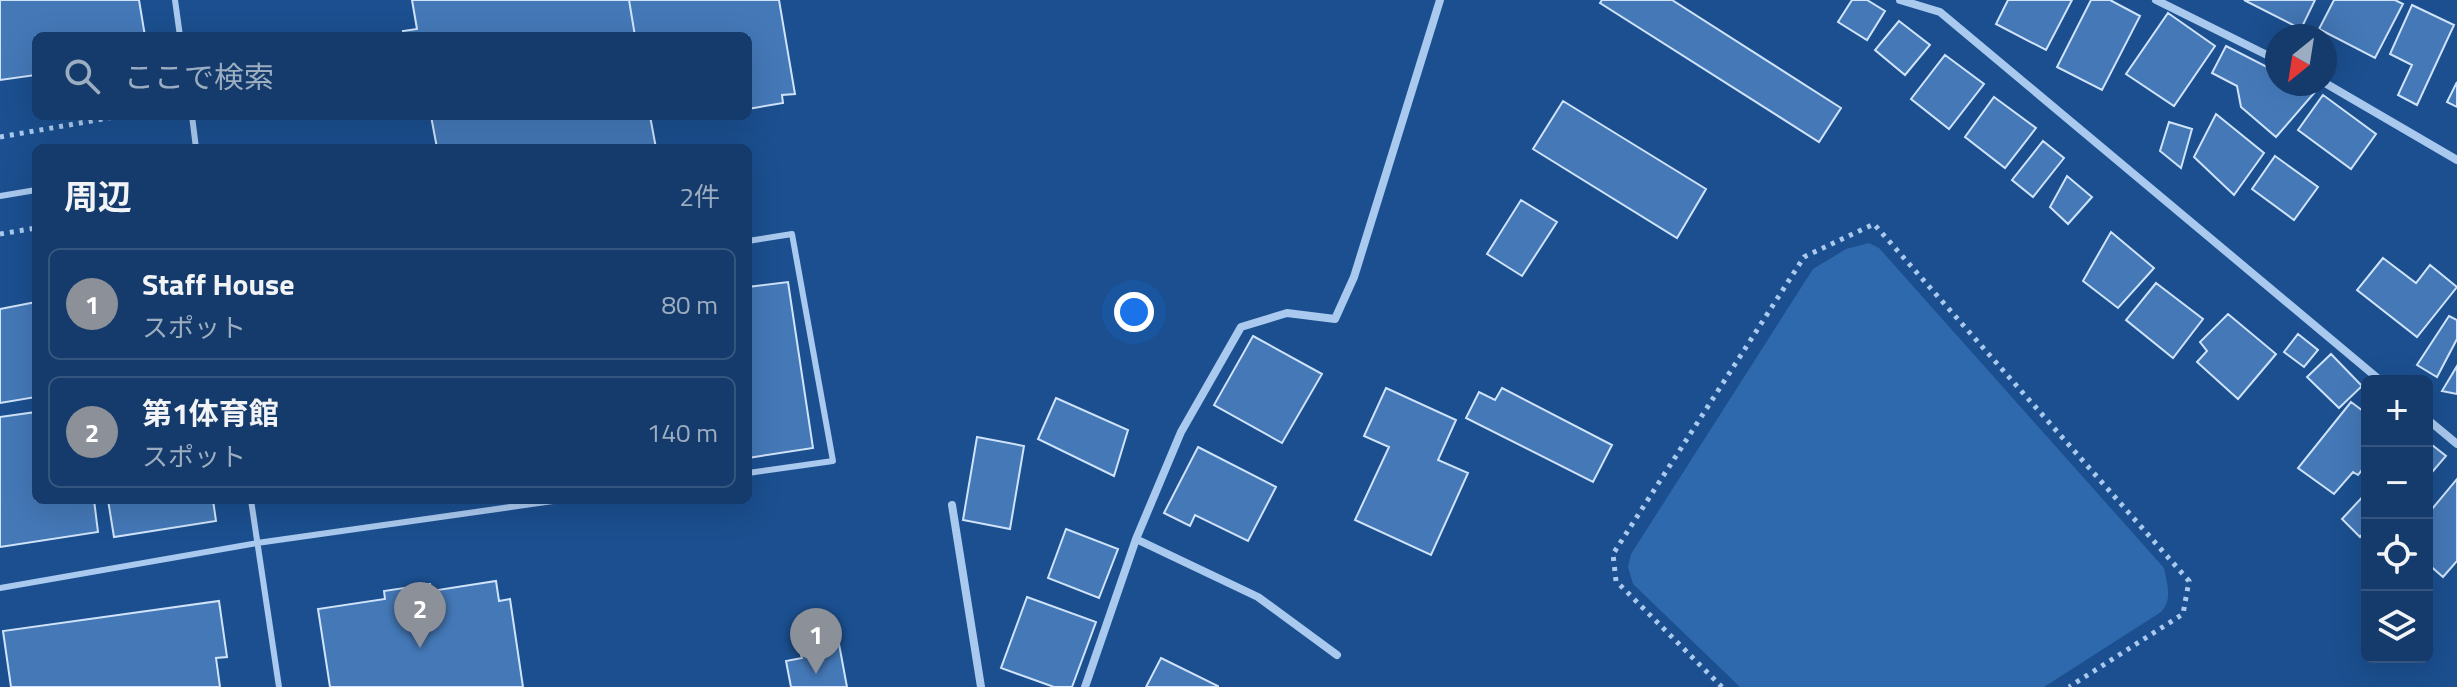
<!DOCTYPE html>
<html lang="ja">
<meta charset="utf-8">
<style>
:root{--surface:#143b6b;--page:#1d4271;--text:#f1f3f6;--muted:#9dadc1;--line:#33557e;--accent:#8c9099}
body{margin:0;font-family:"Titillium Web","Noto Sans JP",sans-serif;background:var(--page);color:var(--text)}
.controls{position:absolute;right:24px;bottom:24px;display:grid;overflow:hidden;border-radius:12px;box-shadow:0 8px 32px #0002}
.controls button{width:72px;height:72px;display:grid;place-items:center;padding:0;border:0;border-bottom:2px solid var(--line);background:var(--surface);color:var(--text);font:40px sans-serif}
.compass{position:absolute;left:2265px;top:24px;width:72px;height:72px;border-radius:50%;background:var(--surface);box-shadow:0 8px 32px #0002;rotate:210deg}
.you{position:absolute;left:1134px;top:312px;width:28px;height:28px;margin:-20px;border:6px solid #fff;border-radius:50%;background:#1a73e8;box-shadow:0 0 0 12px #1a73e833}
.badge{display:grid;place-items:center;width:52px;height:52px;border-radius:50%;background:var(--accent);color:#fff;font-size:26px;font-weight:700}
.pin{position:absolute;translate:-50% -66px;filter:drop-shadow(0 2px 4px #0008)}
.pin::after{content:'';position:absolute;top:42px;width:28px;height:24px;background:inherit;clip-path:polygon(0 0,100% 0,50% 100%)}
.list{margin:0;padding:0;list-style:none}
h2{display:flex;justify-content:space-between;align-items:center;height:104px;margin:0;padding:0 32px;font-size:34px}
h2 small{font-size:26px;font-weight:400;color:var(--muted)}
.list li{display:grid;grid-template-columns:52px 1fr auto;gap:24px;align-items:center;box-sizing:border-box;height:112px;margin:0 16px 16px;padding:0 16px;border:2px solid var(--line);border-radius:12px}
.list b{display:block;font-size:30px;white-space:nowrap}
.list p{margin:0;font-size:26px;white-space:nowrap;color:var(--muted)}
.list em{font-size:26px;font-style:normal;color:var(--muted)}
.icon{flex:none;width:44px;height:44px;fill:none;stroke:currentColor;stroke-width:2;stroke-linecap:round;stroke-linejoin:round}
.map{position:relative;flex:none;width:2457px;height:687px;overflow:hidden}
.search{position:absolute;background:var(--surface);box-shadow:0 8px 32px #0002;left:32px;top:32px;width:720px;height:88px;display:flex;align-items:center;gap:20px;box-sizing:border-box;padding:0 28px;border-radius:12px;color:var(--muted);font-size:30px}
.panel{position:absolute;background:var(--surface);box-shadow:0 8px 32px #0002;left:32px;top:144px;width:720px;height:360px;border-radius:12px}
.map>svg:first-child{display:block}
</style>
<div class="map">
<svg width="2457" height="687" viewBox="0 0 2457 687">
<rect width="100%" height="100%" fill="#1b4f8f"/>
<path fill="#2e69ad" d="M1869,243L1879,248L2164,568C2167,584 2173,599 2161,612L2044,687H1740L1633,584L1628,567L1631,554L1813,269L1846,249Z"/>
<path fill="#4478b7" stroke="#cfe3fa" stroke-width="2" d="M0,0H139L145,36H36V75L0,80Z
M412,0H629L635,36H404L403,31L417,29Z
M629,0H779L795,94L782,95L783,103L748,109V36H635Z
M1602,0H1672L1841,108L1819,142L1600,3Z
M1852,0H1867L1885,11L1867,40L1838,22Z
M2008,0H2072L2046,50L1996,24Z
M2091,0H2110L2140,16L2102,90L2057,67Z
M2244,0H2315L2301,29Z
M2334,0H2395L2403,4L2375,58L2319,29Z
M2412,5L2454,25L2417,105L2398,95L2412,65L2390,54Z
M2168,13L2215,46L2174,106L2126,74Z
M1899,21L1930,45L1905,75L1875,50Z
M2226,46L2277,72V84H2300L2315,92L2276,137L2241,107L2237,86L2212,73Z
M1945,55L1984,84L1949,129L1911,99Z
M2457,82V107L2447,102Z
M2323,95L2376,134L2351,169L2298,130Z
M1994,97L2036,128L2005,168L1965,137Z
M1563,101L1706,189L1677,238L1533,149Z
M2216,114L2264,153L2234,195L2194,157Z
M431,116H650L656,148H437Z
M2169,122L2192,129L2181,168L2160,151Z
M2043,141L2064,158L2033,197L2012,180Z
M2275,156L2318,187L2294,220L2252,189Z
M2067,176L2092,197L2068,224L2050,207Z
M1521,200L1557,222L1522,276L1487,254Z
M2111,232L2154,268L2118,308L2083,281Z
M2383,258L2416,283L2430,265L2457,287L2417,337L2357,290Z
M788,282L813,448L748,458V287Z
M2156,283L2203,319L2173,358L2126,320Z
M36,302V397L0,403V309Z
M2228,314L2276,354L2238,399L2197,362L2207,351L2200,342Z
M2449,316L2457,320V339L2437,377L2417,365Z
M2298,334L2318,350L2304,367L2284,352Z
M1253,336L1322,374L1282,443L1214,405Z
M2331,354L2362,386L2339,408L2307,377Z
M2457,366V394L2442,391Z
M1386,388L1456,420L1438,460L1468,473L1431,555L1355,520L1389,447L1364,436Z
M1502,388L1612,445L1593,482L1466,418L1479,392L1495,400Z
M1056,398L1128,430L1114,476L1038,439Z
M2351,402L2367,414V464L2358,475L2353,472L2334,494L2298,468Z
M36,412V500H94L98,532L0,547V417Z
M977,437L1024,446L1010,529L963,520Z
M2427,441L2446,456L2427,478Z
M1198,447L1276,487L1248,541L1195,515L1190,526L1164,513Z
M2457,479V561L2443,577L2427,563V515Z
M2367,492V529L2360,537L2342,519Z
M108,500H213L216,521L114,537Z
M1066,529L1118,549L1099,598L1048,578Z
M496,581L499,601L510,599L523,687H330L318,609L385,599L384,591L430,584L432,591Z
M1027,597L1096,622L1072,687H1054L1001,668Z
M219,601L227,657L216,658L220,687H11L3,631Z
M839,644L847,687H791L786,661L802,658L800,651Z
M1161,658L1218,686V687H1146Z"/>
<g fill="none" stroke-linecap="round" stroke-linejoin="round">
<path stroke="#a9c9ee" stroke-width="5" stroke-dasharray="4 6" stroke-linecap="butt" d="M0,137L120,116
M0,234L36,228
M1722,687L1616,581L1613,554L1804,257L1874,224L2189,581L2183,614L2069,687"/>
<path stroke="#a9c9ee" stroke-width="6" d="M175,0L180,36
M192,116L196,148
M0,196L36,190
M748,241L792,234L833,461L748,473
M251,500L279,687
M0,588L257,543L560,500"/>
<path stroke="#a9c9ee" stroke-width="8" d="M1900,0L1940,12L2381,381
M2156,0L2277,60
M2325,83L2457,160
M2427,419L2457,444
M952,505L981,687
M1136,539L1258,597L1337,655
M1085,687L1136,539L1181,432L1241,327L1287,313L1335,319L1354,277L1440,0"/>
</g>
</svg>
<div class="controls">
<button>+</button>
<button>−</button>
<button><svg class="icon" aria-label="locate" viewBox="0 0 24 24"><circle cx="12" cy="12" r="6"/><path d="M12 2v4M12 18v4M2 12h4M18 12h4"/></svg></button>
<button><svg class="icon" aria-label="layers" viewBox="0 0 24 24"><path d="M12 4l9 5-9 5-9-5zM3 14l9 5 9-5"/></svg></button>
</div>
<svg class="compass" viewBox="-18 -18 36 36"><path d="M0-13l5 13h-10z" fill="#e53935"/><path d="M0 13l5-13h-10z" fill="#9dadc1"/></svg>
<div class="you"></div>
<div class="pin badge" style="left:816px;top:674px">1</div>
<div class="pin badge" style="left:420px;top:648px">2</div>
<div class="search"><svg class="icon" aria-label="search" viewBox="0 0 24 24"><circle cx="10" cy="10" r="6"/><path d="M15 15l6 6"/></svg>ここで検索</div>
<section class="panel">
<h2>周辺<small>2件</small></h2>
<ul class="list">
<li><span class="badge">1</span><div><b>Staff House</b><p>スポット</p></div><em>80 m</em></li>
<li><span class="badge">2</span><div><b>第1体育館</b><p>スポット</p></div><em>140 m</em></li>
</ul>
</section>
</div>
